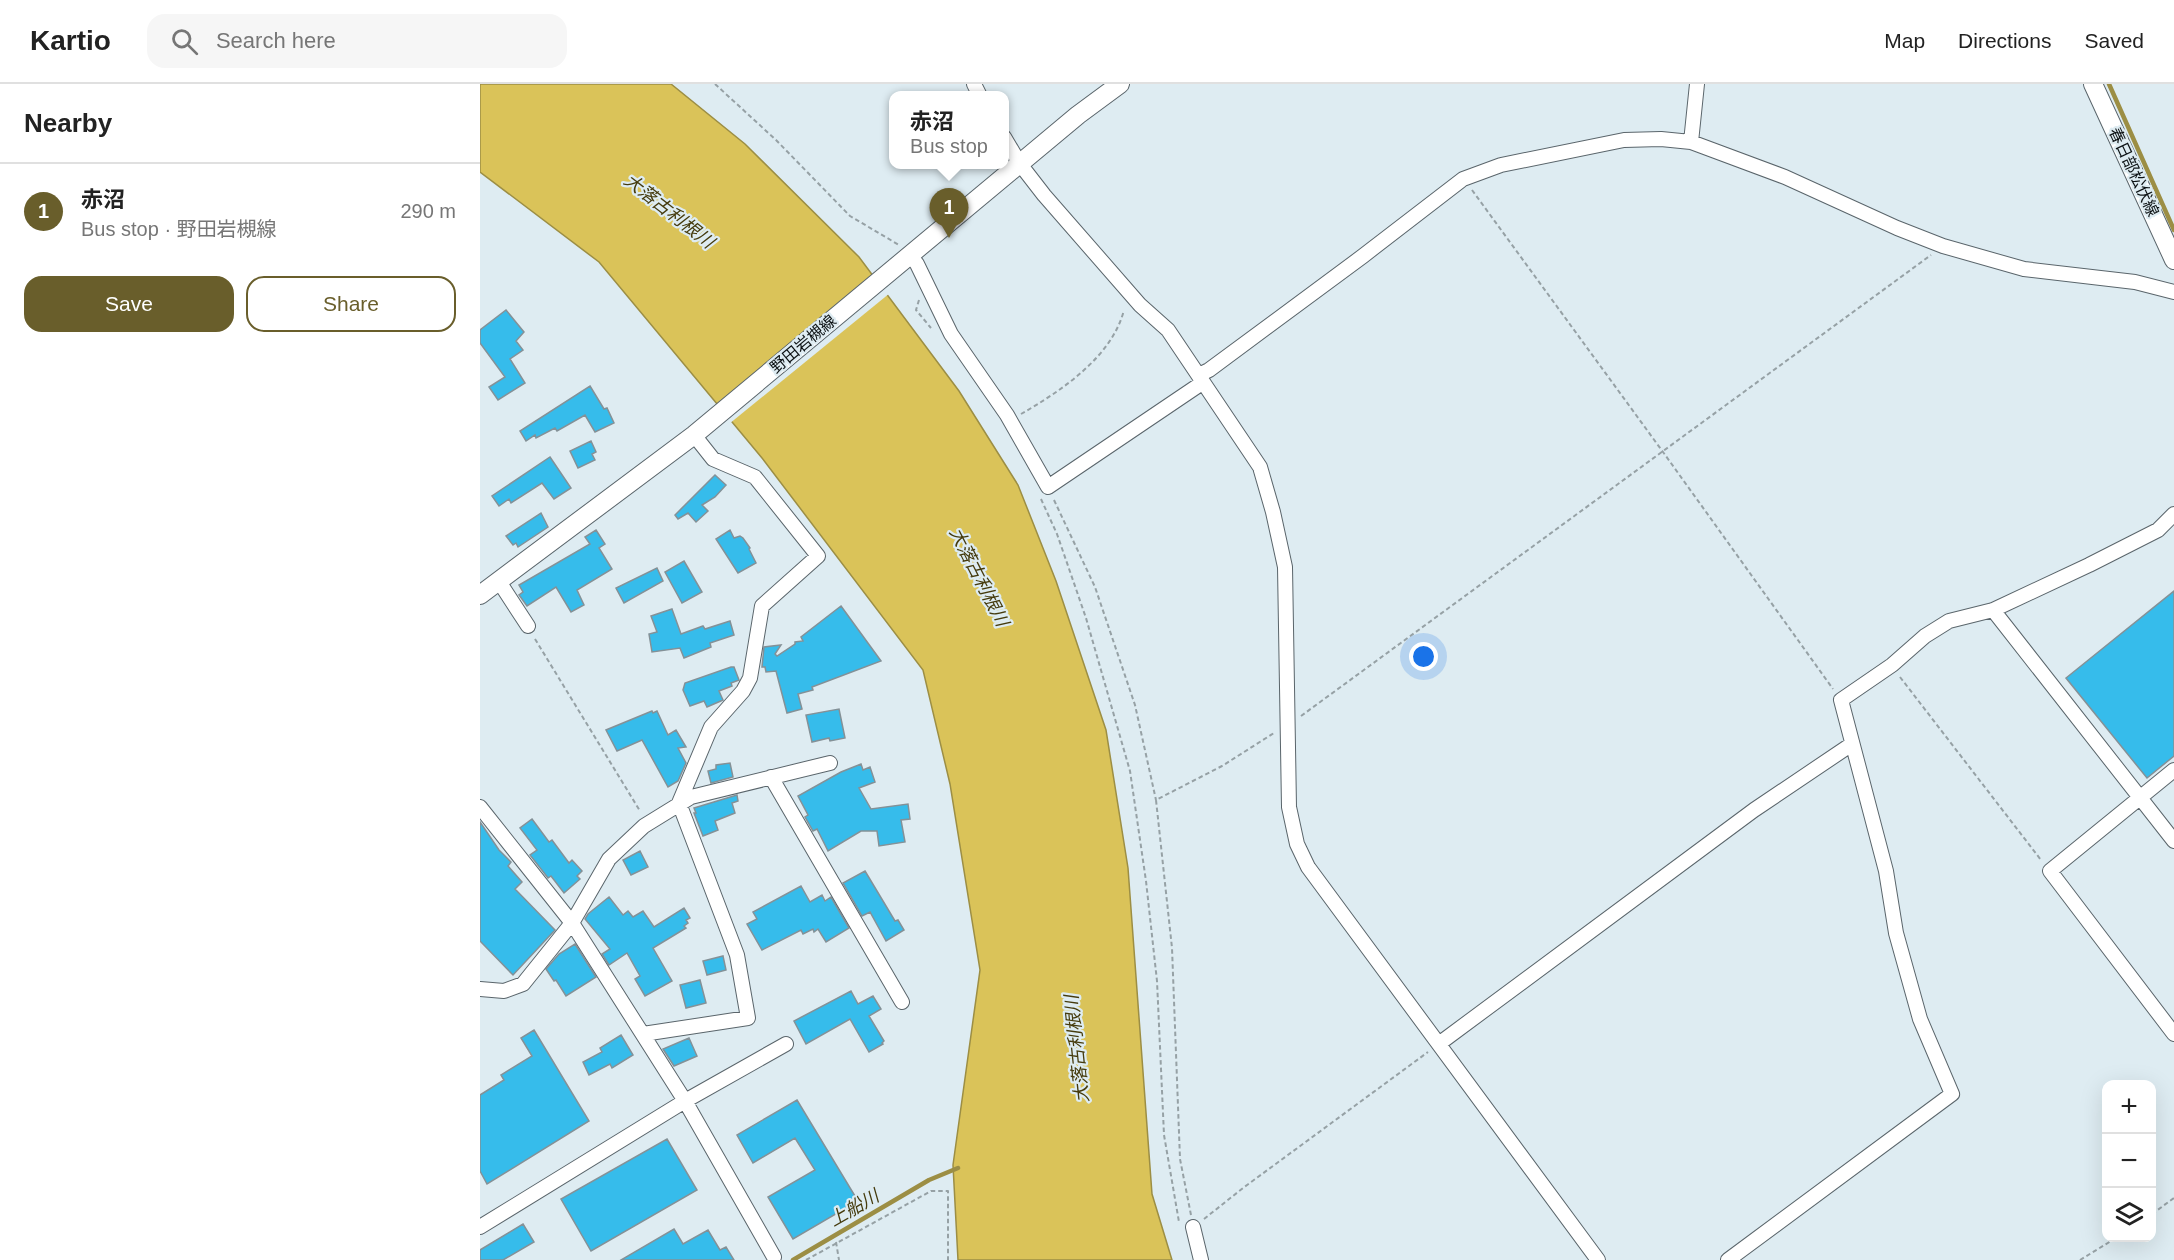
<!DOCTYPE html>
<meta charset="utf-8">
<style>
:root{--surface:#fff;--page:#f6f6f6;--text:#222;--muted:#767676;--line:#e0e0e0;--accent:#695e2b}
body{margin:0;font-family:Arial,"Noto Sans JP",sans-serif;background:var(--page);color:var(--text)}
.controls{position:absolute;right:18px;bottom:18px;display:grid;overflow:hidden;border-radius:12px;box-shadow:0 6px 24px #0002}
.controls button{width:54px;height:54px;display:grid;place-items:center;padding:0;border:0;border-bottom:2px solid var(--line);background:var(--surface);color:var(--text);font:30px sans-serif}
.you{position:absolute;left:944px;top:573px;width:21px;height:21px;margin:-15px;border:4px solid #fff;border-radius:50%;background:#1a73e8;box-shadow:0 0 0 9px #1a73e833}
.badge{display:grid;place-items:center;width:39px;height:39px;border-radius:50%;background:var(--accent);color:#fff;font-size:20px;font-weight:700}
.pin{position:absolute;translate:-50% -50px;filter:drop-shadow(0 2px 3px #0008)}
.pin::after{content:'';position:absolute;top:32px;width:21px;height:18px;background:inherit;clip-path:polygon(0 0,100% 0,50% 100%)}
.popup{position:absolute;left:409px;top:7px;width:120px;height:78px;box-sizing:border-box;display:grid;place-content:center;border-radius:12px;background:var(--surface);filter:drop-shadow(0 2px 4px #0005);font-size:20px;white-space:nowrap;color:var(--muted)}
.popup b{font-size:22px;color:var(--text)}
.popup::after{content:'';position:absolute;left:50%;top:100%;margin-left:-12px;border:12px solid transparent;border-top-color:var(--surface)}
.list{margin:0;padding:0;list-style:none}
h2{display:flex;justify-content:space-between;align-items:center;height:78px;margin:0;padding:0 24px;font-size:26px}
h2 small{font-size:20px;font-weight:400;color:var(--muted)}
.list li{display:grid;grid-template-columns:39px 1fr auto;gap:18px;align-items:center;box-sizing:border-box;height:96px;padding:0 24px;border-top:2px solid var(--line)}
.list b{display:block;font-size:22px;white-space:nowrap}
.list p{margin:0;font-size:20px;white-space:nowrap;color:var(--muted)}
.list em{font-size:20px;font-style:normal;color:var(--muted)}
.actions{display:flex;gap:12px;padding:18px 24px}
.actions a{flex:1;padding:14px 0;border:2px solid var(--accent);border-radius:18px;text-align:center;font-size:21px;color:var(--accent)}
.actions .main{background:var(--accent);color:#fff}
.icon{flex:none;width:33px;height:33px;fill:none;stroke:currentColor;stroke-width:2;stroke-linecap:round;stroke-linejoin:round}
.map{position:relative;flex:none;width:1694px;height:1176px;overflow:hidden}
header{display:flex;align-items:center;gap:36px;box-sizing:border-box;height:84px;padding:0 30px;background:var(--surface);border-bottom:2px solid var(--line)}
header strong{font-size:28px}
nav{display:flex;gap:33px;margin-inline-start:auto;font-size:21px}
.search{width:420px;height:54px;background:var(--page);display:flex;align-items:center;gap:15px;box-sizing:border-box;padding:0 21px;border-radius:18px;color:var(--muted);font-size:22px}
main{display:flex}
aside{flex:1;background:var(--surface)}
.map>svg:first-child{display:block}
</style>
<header>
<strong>Kartio</strong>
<div class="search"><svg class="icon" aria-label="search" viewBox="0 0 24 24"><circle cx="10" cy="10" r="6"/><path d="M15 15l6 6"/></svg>Search here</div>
<nav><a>Map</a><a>Directions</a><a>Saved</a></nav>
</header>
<main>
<aside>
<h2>Nearby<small></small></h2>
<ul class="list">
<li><span class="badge">1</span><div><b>赤沼</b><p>Bus stop · 野田岩槻線</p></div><em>290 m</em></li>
</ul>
<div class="actions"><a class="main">Save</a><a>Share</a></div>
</aside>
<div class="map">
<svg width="1694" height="1176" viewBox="0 0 1694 1176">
<rect width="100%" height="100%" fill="#deecf2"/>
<path fill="#dac359" stroke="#9c8e44" stroke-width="1.5" d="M0,0H191L265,60L379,173L479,307L538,401L576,497L626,646L648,784L672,1110L692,1176H478L473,1081L500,886L470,700L443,586L282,374L119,178L0,88Z"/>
<path fill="#deecf2" d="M397,191L410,209L249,340L236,323Z"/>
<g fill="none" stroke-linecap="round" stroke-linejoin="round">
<path stroke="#9c8e44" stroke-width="4.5" d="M1629,0L1694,146
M313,1176L449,1096L478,1084"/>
</g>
<path fill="#36bceb" stroke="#849197" stroke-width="1.5" d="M26,226L44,248L36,257L43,266L30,275L45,299L18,316L9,303L25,293L0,259V246Z
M110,302L124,325L127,324L134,339L115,348L105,331L77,347L75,344L56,354L55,351L46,357L40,347Z
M111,357L116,368L112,370L115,376L98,384L90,367Z
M70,373L91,404L74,415L62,399L31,419L29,415L19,422L12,412Z
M235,391L246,401L235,413L222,421L228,427L216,438L208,429L198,435L195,431Z
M61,429L68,443L38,463L36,459L33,461L26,452Z
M116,446L125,460L119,464L132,485L97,506L104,521L91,528L76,503L47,522L39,511L43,508L39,501L110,460L105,453Z
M250,446L254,454L260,452L263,454L270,464L269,465L276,479L258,489L236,455Z
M204,477L222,508L202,519L185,488Z
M177,484L183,497L144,519L136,504Z
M1694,507V672L1667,694L1586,594Z
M361,522L401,577L332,603L333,606L318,610L322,625L307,629L296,587L286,588L285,583H282L284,563L301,561L295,570L297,572L315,560V558L323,557L321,553Z
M192,525L201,550L223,542L225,545L250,537L254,551L230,559L231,563L204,574L200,564L172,568L169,550L177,548L171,532Z
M251,583H254L259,596L251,599L252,602L239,607L243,616L227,623L224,617L210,622L203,606L205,599Z
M359,625L365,654L350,657L349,654L332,658L326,631Z
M172,627L173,629L177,627L188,651L196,646L206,663L198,664L206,679L198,697L188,703L162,656L137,667L126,646Z
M250,679L253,693L231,699L228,687L236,685V681Z
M381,680L383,686L390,683L395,698L379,704L391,725L428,720L430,735L421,736L425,758L399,762L397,747H381L348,767L337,745L333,747L325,733L328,731L318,712L361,688Z
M257,711L258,717L252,719L255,729L235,737L238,746L223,752L214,729H216L214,724Z
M52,735L69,758L72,756L89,779L92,776L102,787L97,792L100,795L84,809L71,792L68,794L50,771L57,766L40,744Z
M0,738L19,766L31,778L28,782L42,798L35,805L75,846L33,891L0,857Z
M160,767L168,783L151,791L143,776Z
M385,787L415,837L418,836L424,846L406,857L390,828L382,832L363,799Z
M321,802L330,818L342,811L345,817L351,813L369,844L346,858L338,845L334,848L333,845L323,850L321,846L282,866L267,840L277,835L273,828Z
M129,813L143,831L148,827L153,833L163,827L174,843L204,824L210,834L206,836L208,839L204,842L206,844L173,864L192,897L165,912L155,895L160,892L147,869L129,881L122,870L130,865L105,835L108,830Z
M95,860L116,893L86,912L76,896L74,897L66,885L79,870Z
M243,872L246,886L227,891L223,877Z
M220,896L226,919L206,924L200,901Z
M371,907L378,920L393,912L401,925L389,932L404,957L402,959L403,960L389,968L370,935L326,960L314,937Z
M54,946L109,1037L7,1100L0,1087V1011L24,996L21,991L52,972L41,954Z
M141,951L153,971L132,984L130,980L109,991L103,978L122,968L120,964Z
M209,954L217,972L194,982L183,965Z
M317,1016L378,1117L313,1155L288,1113L335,1086L315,1054L273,1079L257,1051Z
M187,1055L217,1106L111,1167L81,1115Z
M43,1140L54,1158L23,1176H0V1166Z
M194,1145L203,1160L228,1146L240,1166L246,1163L254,1176H141Z"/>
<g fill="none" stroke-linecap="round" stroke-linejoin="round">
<defs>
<path id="minor" d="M494,0L500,12
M524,53L540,80L564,111L660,221L688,246L780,383L793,428L805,483L809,723L817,760L828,783L1118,1176
M1211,58L1217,0
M430,171L437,180L471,250L527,331L568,403L722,299
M719,291L729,286L883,172L983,95L1021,81L1144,56L1181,55L1211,58L1305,93L1417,144L1463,162L1544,185L1655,198L1694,208
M18,496L48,542
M1513,526L1694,757
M1694,686L1570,787L1694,950
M291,693L422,918
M0,723L92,839L205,1017L294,1173
M0,905L24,907L43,900L92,839L129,775L164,742L211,713L350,679
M163,950L268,934L257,871L199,719L231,643L263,607L270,594L282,522L338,472L275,393L233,375L214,351
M960,959L1274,726L1372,660
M0,1143L205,1017L306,960
M713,1143L721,1176
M1248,1176L1472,1010L1440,935L1416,849L1406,787L1361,616L1412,581L1445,552L1469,537L1513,526L1609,481L1678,446L1694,430"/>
<path id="major" d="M1613,0L1694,176
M0,511L214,351L598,31L640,0"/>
</defs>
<use href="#minor" stroke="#5a656b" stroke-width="16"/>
<use href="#major" stroke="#5a656b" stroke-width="20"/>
<path stroke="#96a1a5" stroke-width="2" stroke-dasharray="4.5 3" stroke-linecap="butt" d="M235,0L296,56L370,132L419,161
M992,106L1183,368L1353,605
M439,216L436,226L451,244
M541,330C581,307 632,273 644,226
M561,415L577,450L606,534L650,687L666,797L677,897L684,1051L699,1138
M574,416L615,503L655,621L676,716
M55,555L160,727
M1420,593L1561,776
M821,632L1451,171
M1672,1130L1694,1114
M711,1131L700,1075L692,864L676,716L742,682L794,649
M724,1135L763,1104L948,968
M356,1158L359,1176
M326,1176L451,1107H468V1176
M1600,1176L1636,1154"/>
<use href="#minor" stroke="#fff" stroke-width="14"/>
<use href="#major" stroke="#fff" stroke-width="18"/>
</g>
<g text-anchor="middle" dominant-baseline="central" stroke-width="4.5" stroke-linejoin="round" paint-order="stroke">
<g font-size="16" fill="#0c1113" stroke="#deecf2">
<text transform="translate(1654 88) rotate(65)">春日部松伏線</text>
<text transform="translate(323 260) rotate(-40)">野田岩槻線</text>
</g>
<g font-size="18" font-style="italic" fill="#453b0d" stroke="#deecf2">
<text transform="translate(189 127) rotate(38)">大落古利根川</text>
<text transform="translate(499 493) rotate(63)">大落古利根川</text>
<text transform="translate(597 965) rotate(-96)">大落古利根川</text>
<text transform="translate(374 1124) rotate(-30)">上船川</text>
</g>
</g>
</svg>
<div class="controls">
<button>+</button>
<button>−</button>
<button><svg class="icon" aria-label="layers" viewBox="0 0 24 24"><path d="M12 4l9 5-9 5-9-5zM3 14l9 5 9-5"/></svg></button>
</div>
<div class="you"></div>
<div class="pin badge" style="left:469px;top:154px">1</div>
<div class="popup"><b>赤沼</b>Bus stop</div>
</div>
</main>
